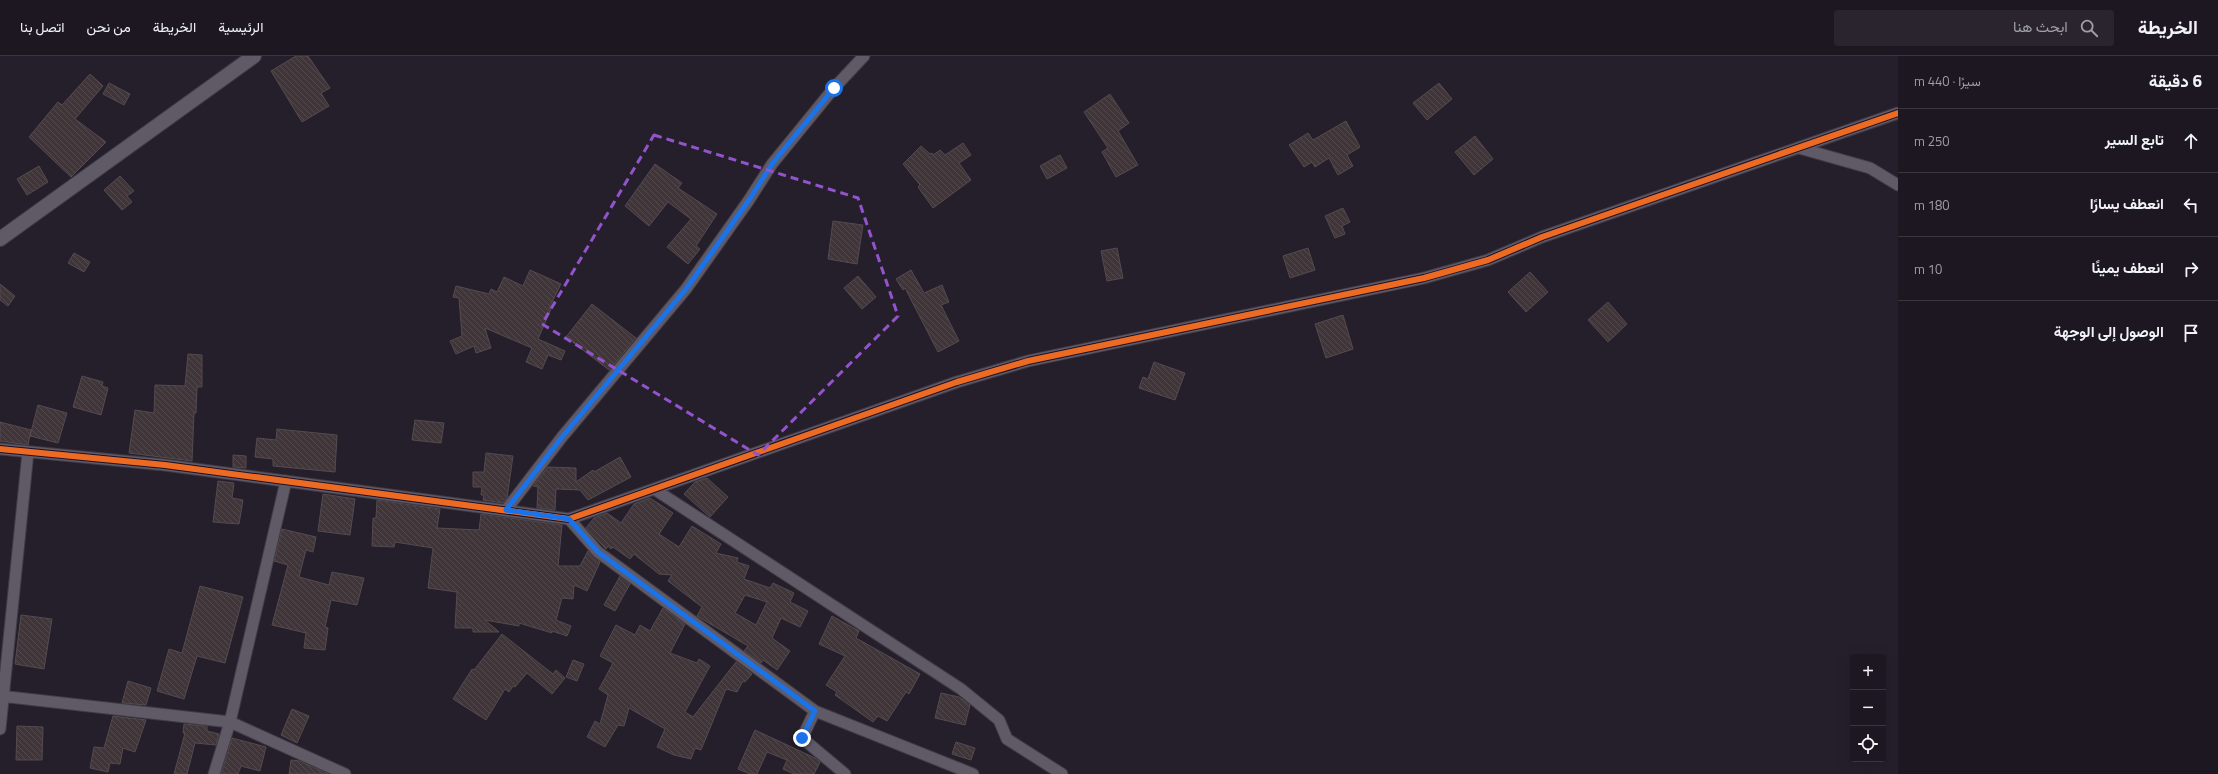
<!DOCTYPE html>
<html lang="ar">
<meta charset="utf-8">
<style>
:root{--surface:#1c1720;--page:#29242d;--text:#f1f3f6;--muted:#a09fa5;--line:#3a363e}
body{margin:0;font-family:"Titillium Web",Vazirmatn,sans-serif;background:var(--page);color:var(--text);direction:rtl}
.controls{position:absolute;right:12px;bottom:12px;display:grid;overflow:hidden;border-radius:4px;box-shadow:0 4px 16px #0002}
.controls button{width:36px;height:36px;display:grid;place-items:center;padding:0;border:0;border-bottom:1px solid var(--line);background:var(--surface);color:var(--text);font:20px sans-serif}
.stop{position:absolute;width:12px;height:12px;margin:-9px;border:3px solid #1a73e8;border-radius:50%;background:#fff}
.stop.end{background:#1a73e8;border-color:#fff;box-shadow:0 1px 4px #0008}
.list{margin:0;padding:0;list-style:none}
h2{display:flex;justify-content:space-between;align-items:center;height:52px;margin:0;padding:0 16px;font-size:17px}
h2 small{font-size:13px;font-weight:400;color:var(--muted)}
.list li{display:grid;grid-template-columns:26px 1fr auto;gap:12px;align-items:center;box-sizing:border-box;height:64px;padding:0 16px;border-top:1px solid var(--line)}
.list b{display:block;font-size:15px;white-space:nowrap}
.list em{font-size:13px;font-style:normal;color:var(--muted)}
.icon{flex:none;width:22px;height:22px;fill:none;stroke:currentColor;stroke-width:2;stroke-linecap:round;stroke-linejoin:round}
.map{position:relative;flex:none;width:1898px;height:718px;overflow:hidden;direction:ltr}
header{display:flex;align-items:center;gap:24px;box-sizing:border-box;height:56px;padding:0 20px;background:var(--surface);border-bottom:1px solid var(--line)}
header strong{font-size:19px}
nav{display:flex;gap:22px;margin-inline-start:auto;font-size:14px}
.search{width:280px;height:36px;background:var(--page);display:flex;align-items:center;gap:10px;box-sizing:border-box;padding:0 14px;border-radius:4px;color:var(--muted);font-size:15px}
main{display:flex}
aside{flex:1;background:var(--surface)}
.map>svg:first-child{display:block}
</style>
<header>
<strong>الخريطة</strong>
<div class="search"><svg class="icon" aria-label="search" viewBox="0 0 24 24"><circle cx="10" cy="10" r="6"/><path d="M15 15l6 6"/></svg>ابحث هنا</div>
<nav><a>الرئيسية</a><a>الخريطة</a><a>من نحن</a><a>اتصل بنا</a></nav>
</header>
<main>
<aside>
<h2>6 دقيقة<small>سيرًا · 440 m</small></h2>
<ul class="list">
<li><svg class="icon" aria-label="ahead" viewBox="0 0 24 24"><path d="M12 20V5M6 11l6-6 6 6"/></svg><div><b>تابع السير</b></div><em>250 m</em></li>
<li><svg class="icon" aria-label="left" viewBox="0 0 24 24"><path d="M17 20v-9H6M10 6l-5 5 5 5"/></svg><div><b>انعطف يسارًا</b></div><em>180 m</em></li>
<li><svg class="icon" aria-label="right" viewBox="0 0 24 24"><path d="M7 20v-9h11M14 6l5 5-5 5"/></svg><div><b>انعطف يمينًا</b></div><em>10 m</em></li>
<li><svg class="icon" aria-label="arrive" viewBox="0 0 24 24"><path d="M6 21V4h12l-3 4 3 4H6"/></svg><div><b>الوصول إلى الوجهة</b></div></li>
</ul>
</aside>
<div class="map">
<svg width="1898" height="718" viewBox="0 0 1898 718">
<defs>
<pattern id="building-back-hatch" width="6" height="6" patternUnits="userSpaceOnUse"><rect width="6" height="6" fill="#403539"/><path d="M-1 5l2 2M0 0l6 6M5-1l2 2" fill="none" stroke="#53494d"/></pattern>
</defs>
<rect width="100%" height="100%" fill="#251f2b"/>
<path fill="url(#building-back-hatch)" stroke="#544b50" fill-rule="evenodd" d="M296,0H308L330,32L321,37L329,50L302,66L271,15Z
M90,18L103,30L75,63L106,86L71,121L29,81L58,46L62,49Z
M109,27L130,38L124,49L103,38Z
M1439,27L1452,43L1427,64L1413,47Z
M1110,38L1129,67L1118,75L1138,109L1116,121L1102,96L1108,92L1084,56Z
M1346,65L1360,91L1347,99L1353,110L1338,119L1329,102L1315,111L1312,106L1304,111L1289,89L1308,77L1313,84Z
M1475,80L1493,103L1474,119L1455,96Z
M963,87L971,99L959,107L971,124L933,152L918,131L920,129L903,108L921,90L930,98L932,97L933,99L940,94L945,99Z
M1060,99L1067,112L1047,123L1040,110Z
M655,108L682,127L678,132L717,158L696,190L700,193L688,208L667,191L691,163L668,146L649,170L625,150Z
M39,110L48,126L27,139L17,123Z
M120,120L134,135L127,140L132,146L122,154L104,134Z
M1343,152L1350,166L1342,170L1345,178L1335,182L1325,160Z
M833,165L863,169L857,208L828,203Z
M1117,192L1123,222L1107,225L1101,195Z
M1308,192L1315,214L1290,222L1283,200Z
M74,197L90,206L84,216L68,207Z
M530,214L561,228L549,252L551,253L538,283L565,295L561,304L548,299L542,313L526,306L532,292L485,272L491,292L476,297L474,290L456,298L450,285L462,280L459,242L453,241L456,230L489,238L491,233L497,236L504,221L523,230Z
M911,214L924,237L942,229L949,246L941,249L959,285L938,296L905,232L903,234L896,223Z
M1530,216L1548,236L1526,256L1508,236Z
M858,220L876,241L862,253L844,232Z
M0,228L15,240L8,250L0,244Z
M1608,246L1627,268L1608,286L1588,264Z
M592,248L636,282L609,314L566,281Z
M1343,259L1353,293L1326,302L1315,268Z
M188,298L202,299V331H197L196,357H194L192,405L129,397L135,354L154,357L155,329L185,330Z
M1154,306L1185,317L1175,344L1139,332L1143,321L1148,323Z
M82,320L103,326L102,330L108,332L101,359L73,351Z
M38,349L67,357L58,387L30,380Z
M415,364L444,367L441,387L412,384Z
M0,366L31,374L28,389L0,385Z
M277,373L337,379L335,416L273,410V403L255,401L257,382L276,384Z
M486,397L513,400L507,442L503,447L483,444L484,439H481L482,431H473V416H484Z
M233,399L246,400V412L233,411Z
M620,401L631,421L588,444L580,434L556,433L555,454L537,452L538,431L533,430L548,411L576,412V426L593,414L594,416Z
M707,422L728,441L710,461L684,438L695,426Z
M218,425L234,427L232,442L243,444L239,468L213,466Z
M323,438L355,443L350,479L318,475Z
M650,442L673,457L659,478L679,491L692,470L721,488L716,497L738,502L737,506L749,510L744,523L770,532L773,527L794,537L790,546L808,555L800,571L781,562L772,582L790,595L777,614L763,604L761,607L744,595L748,590L697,560L702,551L668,525L672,519L659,518L634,498L630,503L613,491L611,493L608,490L606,493L586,472L594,462L607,457L621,467L634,448ZM745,539L767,546L756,569L735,557Z
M377,444L440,453L437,472L479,474L481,458L562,469L558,510H580L588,495L600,506L587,535L574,529L573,543L562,542L556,564L571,570L567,580L552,575V577L519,567V570L485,564L499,576H473V572H455L457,536L428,532L433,492L395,486L394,491L372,490L373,462H376Z
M282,473L316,481L313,496L306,494L299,521L329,529L332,516L364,522L357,549L331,544L325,571L328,572L325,594L304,592L306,577L272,569L288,509L274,505Z
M620,520L630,528L615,555L604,549Z
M200,530L243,541L225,607L197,600L184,643L157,635L169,593L182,597Z
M663,552L685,568L670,597L697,607L699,603L710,610L685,656L693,661L736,606L752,618L745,626L743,625L737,636L726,633L701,694L695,692L691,703L674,699L657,691L665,673L629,652L624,670L618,669L605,691L587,681L595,665L600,668L608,639L599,633L613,607L600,600L616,569L635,579L640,569L650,575Z
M21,559L52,563L44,613L15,608Z
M832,560L859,575L856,582L920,618L909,638L906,636L887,665L878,660L873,666L835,639L837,636L826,629L845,600L819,588Z
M502,578L553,618L556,614L565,622L552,638L527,617L515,631L513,630L509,636L505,633L486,664L453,643L472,613L474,614Z
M573,604L584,608L577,625L566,621Z
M128,625L151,632L146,649L122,647Z
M941,637L959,641L970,649L965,669L935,662Z
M292,653L309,660L297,687L281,679Z
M113,660L146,664L135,696L123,692L120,708L110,707L108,716L90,712L94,691L104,692Z
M184,668L207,670V675L219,678L216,689L195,687L187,718H174L185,677H183Z
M17,670L43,671L42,704H16Z
M755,674L815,702L820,706L814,718H794L783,713L787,704L767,696L757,718H750L738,713Z
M232,682L266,691L260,715L241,710L238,718H221Z
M956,686L975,692L971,704L952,698Z
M291,704L300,705L328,718H289Z"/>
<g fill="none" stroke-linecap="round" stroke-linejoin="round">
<defs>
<path id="minor" d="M1799,92L1870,112L1898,129
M0,393L165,409L569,463L957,326L1028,305L1424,222L1488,204L1542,181L1898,57
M654,433L961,633L999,664L1007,683L1062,718
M506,454L562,381L686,233L749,144L772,108L834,32L864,0
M569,463L598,496L815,655L973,718
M0,640L230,666L286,425
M815,655L802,682L845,718
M0,673L28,396
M214,718L230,666L345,718"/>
<path id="tertiary" d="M0,183L254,0"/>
</defs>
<use href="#minor" stroke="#403b46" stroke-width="13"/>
<use href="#tertiary" stroke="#403b46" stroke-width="16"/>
<use href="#minor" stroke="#605a66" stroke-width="11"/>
<use href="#tertiary" stroke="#605a66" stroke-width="14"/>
<defs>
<path id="cycleway" d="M0,393L165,409L569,463L957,326L1028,305L1424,222L1488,204L1542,181L1898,57"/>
</defs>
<use href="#cycleway" stroke="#1b1027" stroke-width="8"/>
<use href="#cycleway" stroke="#ed6a23" stroke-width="6"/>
</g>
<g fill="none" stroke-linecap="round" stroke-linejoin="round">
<path stroke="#1a73e8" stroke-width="5" d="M802,682L815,655L598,496L569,463L506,454L562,381L686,233L749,144L772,108L834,32"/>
</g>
<path fill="none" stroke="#9353cc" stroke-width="3" stroke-dasharray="8 5" stroke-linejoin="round" d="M654,79L858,142L898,260L758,399L542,268Z"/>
</svg>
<div class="controls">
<button>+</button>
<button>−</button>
<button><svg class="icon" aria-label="locate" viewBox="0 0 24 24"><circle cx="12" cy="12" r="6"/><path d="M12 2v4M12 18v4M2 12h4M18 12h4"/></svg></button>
</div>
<div class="stop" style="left:834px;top:32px"></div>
<div class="stop end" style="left:802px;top:682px"></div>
</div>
</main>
